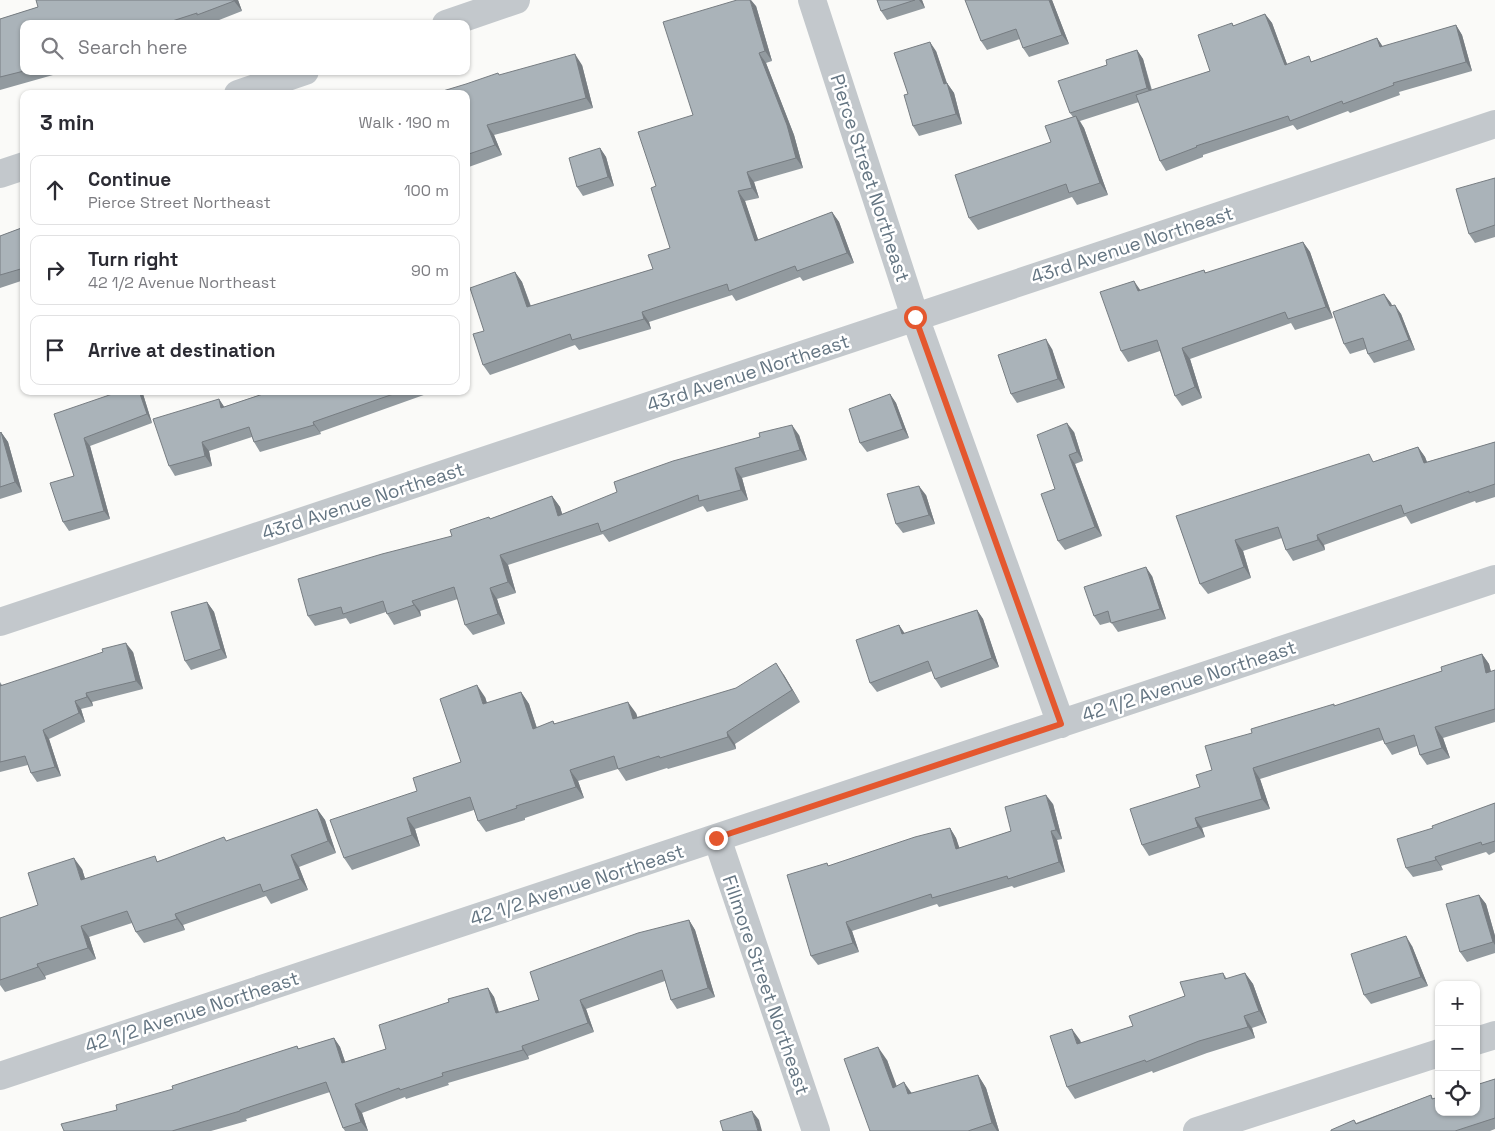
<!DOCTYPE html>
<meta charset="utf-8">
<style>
:root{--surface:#fff;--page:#f2f2f3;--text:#2b2b33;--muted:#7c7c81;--line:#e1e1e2}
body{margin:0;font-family:"Space Grotesk",sans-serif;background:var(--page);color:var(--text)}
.controls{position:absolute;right:15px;bottom:15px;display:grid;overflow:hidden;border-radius:10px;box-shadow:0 1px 4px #0004}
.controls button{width:45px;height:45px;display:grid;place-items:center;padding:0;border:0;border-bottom:1px solid var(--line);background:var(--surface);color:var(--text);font:25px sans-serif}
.stop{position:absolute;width:15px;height:15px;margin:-11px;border:4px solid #e4572e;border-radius:50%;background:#fff}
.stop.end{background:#e4572e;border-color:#fff;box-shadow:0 1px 5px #0008}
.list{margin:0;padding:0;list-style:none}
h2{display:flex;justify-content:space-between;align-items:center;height:65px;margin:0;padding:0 20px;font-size:21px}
h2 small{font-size:16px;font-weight:400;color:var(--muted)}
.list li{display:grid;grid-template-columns:32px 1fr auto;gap:15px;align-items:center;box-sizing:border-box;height:70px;margin:0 10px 10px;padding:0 10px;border:1px solid var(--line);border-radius:10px}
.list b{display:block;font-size:19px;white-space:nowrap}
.list p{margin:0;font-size:16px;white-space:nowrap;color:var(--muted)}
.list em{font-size:16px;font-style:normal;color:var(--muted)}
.icon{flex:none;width:28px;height:28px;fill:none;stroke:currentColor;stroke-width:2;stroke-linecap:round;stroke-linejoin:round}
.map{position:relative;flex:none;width:1495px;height:1131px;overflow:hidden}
.search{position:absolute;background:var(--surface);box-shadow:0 1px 4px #0004;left:20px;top:20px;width:450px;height:55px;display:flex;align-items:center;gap:12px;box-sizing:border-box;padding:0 18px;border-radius:10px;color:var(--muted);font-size:19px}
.panel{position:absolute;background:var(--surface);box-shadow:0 1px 4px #0004;left:20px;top:90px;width:450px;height:305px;border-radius:10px}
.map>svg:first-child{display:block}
</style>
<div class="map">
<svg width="1495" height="1131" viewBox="0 0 1495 1131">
<rect width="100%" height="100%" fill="#fafaf8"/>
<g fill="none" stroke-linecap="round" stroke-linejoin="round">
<path stroke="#c3c8cc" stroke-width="28" d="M812,0L915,317L1061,724
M446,24L516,0
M238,94L305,71
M0,174L24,166
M0,622L1495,124
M717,838L816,1131
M1476,1041L1495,1035
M0,1076L1495,579
M1197,1131L1439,1053"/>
</g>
<path fill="#929a9f" d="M238,0L242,11L209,24H24V71H52L53,75L0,90V19L38,7Z
M877,0H922L925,8L887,20L881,11Z
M965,0H1052L1069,44L1029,57L1023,48L1020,39L987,50L981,41Z
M756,6L772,61L766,63L794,135L803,168L754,182L759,198L745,201L758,240L832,212L839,222L854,263L803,281L800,277L736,301L732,295L649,322L651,329L579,350L575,345L490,375L483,365L484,331L515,272L522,282L531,306L653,269L670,248L656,186L693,115Z
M1265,14L1272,23L1287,64L1313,61L1377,38L1383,47L1456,25L1462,35L1472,71L1399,92L1400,95L1350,113L1348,111L1297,130L1293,125L1203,155V157L1166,171L1160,161L1139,102L1080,121L1084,128L1108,195L1077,205L1072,197L978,230L969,218L1051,142L1073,117L1070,113L1107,65L1137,50L1143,59L1152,90L1210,71L1232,23L1234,26Z
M936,51L947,83L954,93L962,124L919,136L913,126L908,94Z
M582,65L593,108L494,135L502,155L466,168V94L499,75Z
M600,148L606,157L614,186L583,196L577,187Z
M1495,178V237L1475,243L1469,234Z
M24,227V280L0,288V236Z
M1303,242L1310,252L1333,318L1295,330L1291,323L1190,359L1202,398L1182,406L1175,396L1160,351L1128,362L1121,351L1141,290L1204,270L1206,273Z
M1384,294L1392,306L1401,314L1415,350L1374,363L1368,354L1366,349L1350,354L1344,344Z
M1052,349L1065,388L1017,403L1011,394Z
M272,391H435L320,432L321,434L260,452L254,442L252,437L209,451L212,466L175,476L169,466L219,399L224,407Z
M143,394L152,423L90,446L110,519L69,531L63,522L74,476L54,414Z
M890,394L896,403L909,438L867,452L860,443Z
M1,432L8,442L22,492L0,499V433Z
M1074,432L1083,461L1075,464L1102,536L1065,550L1058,541L1055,489Z
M799,435L807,460L742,478L748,500L707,512L703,506L609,542L603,534L508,565L516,593L497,599L505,624L473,635L465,625L458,599L420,611L421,616L394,625L386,612L350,624L346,618L315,626L308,616L452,536L490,519L552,496L560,507L562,514Z
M1495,442V497L1476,503L1475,501L1411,524L1406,516L1324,545L1325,550L1293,561L1286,550L1282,538L1243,551L1251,578L1208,594L1200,584L1176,516L1375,461L1418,447L1425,457L1427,462Z
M926,495L935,524L903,533L896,524Z
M1152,576L1166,619L1118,632L1111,622L1100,625L1094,616Z
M207,602L214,612L227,658L191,670L185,661Z
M977,610L983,619L999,667L941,688L935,679L932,671L877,692L870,683L899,625L905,634Z
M133,652L143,689L92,702L93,706L81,709L85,722L49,739L61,776L37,782L31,773L28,765L0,772V682L2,685Z
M1482,654L1489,664L1491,672L1495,671V722L1443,738L1450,758L1427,765L1420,755L1417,746L1392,755L1385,744L1383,740L1260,779L1270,809L1202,828L1205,837L1149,856L1142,845L1200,787L1212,770L1252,733L1442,671Z
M784,675L800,702L735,744L736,749L668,769L667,768L626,781L618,769L578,781L584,798L525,818V820L486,832L478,821L474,810L415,829L420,846L352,870L344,858L417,791L461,762L485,697L487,703L521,692L529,704L537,728L553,721L555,724L636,713L637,717Z
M1495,803V852L1489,855L1486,852L1441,866L1443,870L1413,877L1406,868L1433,828Z
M1053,804L1062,839L1057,840L1065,872L1014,888L1012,886L939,907L937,904L852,931L859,952L818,965L811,956L829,866L950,828L956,838L959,848L1011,831Z
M317,809L325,820L336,853L299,867L308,890L271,904L266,896L183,925L185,930L144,943L136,932L132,923L89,937L96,959L45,976L46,979L5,992L0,985V918L38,905L82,869L85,879L158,861L227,841Z
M1479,895L1486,904L1495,936V953L1467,962L1460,952Z
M689,920L695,930L715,997L677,1009L671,1000L665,981L586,1009L594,1032L528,1056L529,1059L448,1083L449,1085L406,1099L405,1097L362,1113L368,1131H345L343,1128L330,1092L246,1119L247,1121L211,1131H64L117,1110L173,1089L297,1046L299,1049L334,1038L340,1047L345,1062L386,1049L449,1002L488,988L494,997L499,1012L539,1000Z
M1412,946L1428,986L1371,1004L1364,995Z
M1223,973L1227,979L1245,973L1253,984L1267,1023L1252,1028L1255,1038L1207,1053L1153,1073L1152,1071L1075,1099L1067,1087L1080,1040L1081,1043L1133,1026Z
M887,1060L896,1086L912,1093L978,1075L986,1088L999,1131H870Z
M1495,1079V1129L1490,1131H1331L1354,1120L1356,1123L1431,1095L1433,1099Z"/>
<path fill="#777d82" d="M234,0H238L242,11L234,1Z
M750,0H751L756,6L772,61L765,51Z
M919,0H922L925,8Z
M1049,0H1052L1069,44L1062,35Z
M1265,14L1272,23L1291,75L1285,65Z
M1456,25L1462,35L1472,71L1466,62Z
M1377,38L1383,47H1380Z
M930,42L936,51L949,90L947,83L954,93L962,124L956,114L944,84Z
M1137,50L1143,59L1153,97L1147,88Z
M759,53L766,63L794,135L803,168L796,158Z
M575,54L582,65L593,108L586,98Z
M1076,116L1084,128L1108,195L1100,183Z
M487,125L494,135L502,155L495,145Z
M600,148L606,157L614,186L608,177Z
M747,172L754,182L759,198L752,188Z
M738,191L745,201L762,251L755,241Z
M832,212L839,222L854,263L847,253Z
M1303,242L1310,252L1333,318L1326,307Z
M515,272L522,282L534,316L527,307Z
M1134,281L1141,291H1138Z
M1384,294L1391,303L1397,316L1390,306Z
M1395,305L1401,314L1415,350L1409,340Z
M642,312L649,322L651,329L644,319Z
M1046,339L1052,349L1065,388L1058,379Z
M1182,348L1190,359L1202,398L1195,387Z
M139,391H141L143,394L152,423L147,414Z
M890,394L896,403L909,438L903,429Z
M219,399L225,408H221Z
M313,422L320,432L321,434L314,425Z
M1067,423L1074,432L1083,461L1077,452Z
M792,425L799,435L807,460L800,450Z
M1,432L8,442L22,492L15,482Z
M84,438L90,446L110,519L104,511Z
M202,442L209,451L212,466L205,456Z
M1418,447L1425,457L1431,473L1424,463Z
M1069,455L1075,464L1102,536L1095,527Z
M735,468L742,478L748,500L741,490Z
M919,486L926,495L935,524L929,515Z
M552,496L560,507L566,526L558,516Z
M1317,535L1324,545L1325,550L1318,540Z
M1235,540L1243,551L1251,578L1244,567Z
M500,555L508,565L516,593L508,582Z
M1146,567L1152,576L1166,619L1160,609Z
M490,588L497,599L505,624L498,614Z
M412,601L420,611L421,616L414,605Z
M207,602L214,612L227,658L221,649Z
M977,610L983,619L999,667L992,658Z
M899,625L905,634H902Z
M126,643L133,652L143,689L136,681Z
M1482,654L1489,664L1494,684L1486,673Z
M776,663L784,675L800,702L792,690Z
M477,685L485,697L491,716L483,704Z
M521,692L529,704L541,741L533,729Z
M86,693L92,702L93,706L87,697Z
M75,701L81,709L85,722L79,713Z
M628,702L636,713L642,730L633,719Z
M1435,727L1443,738L1450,758L1442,748Z
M43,730L49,739L61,776L55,767Z
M727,732L735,744L736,749L728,737Z
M1253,768L1260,779L1270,809L1262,799Z
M570,770L578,781L584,798L576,787Z
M1046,795L1053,804L1062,839L1056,830Z
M317,809L325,820L336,853L328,841Z
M407,818L415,829L420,846L412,835Z
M1195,818L1202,828L1205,837L1198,827Z
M950,828L956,838L963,858L956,849Z
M1051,831L1057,840L1065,872L1059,862Z
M291,855L299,867L308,890L300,879Z
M1435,857L1441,866L1443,870L1436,860Z
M74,858L82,869L89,891L81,880Z
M1479,895L1486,904L1495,936V945L1493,942Z
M175,914L183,925L185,930L177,919Z
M689,920L695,930L715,997L708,988Z
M846,922L852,931L859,952L853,943Z
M81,926L89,937L96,959L88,948Z
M1406,936L1412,946L1428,986L1421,977Z
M37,964L45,976L46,979L38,967Z
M1245,973L1253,984L1267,1023L1259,1011Z
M488,988L494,997L502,1023L496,1013Z
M580,1000L586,1009L594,1032L588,1023Z
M1244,1016L1252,1028L1255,1038L1248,1027Z
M1072,1029L1080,1040L1085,1055L1077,1044Z
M334,1038L340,1047L349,1073L342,1063Z
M522,1046L528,1056L529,1059L523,1050Z
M878,1047L887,1060L902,1100L893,1088Z
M978,1075L986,1088L999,1131H997L992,1123Z
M904,1082L913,1095L908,1094Z
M355,1104L362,1113L368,1131L361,1122Z
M752,1111L759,1120L762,1131H758Z"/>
<path fill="#aab3b9" stroke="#777d82" d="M36,0H234V1L197,15V13L163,24H24V71L0,77V19L38,7Z
M737,0H750L765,51L759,53L787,125L796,158L747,172L752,188L738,191L755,241L832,212L847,253L797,271L795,266L729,291L727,284L642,312L644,319L572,340L570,334L483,365L473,334L484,331L470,288L515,272L527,307L653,269L648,255L670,248L651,188L656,186L638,132L693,115L663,22Z
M877,0H915L881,11Z
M965,0H1049L1062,35L1023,48L1016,29L981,41Z
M1265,14L1285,65L1309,56L1311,62L1377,38L1380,47L1456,25L1466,62L1393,83L1394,85L1343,104L1342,101L1290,121L1288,116L1196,146L1197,147L1160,161L1136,95L1210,71L1198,35L1232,23L1233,26Z
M930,42L944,84L947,83L956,114L913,126L904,95L908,94L894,53Z
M1137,50L1147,88L1070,113L1058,81L1107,65L1106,60Z
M575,54L586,98L487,125L495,145L466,155V94H433L466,84L498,73L499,75Z
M1076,116L1100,183L1069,193L1066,184L969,218L955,175L1051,142L1045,126Z
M600,148L608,177L577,187L569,158Z
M1495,178V225L1469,234L1456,189Z
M24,227V268L0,275V236Z
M1303,242L1326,307L1288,319L1285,312L1182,348L1195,387L1175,396L1157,340L1121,351L1100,292L1134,281L1138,291L1204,270L1205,273Z
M1384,294L1390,306L1395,305L1409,340L1368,354L1363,338L1344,344L1333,312Z
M1046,339L1058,379L1011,394L998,355Z
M121,391H139L147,414L84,438L104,511L63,522L50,483L74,476L54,414Z
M272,391H402L313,422L314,425L254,442L249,427L202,442L205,456L169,466L153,419L219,399L221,408Z
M890,394L903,429L860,443L849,409Z
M1067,423L1077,452L1069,455L1095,527L1058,541L1041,494L1055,489L1037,435Z
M792,425L800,450L735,468L741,490L699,501L698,495L601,532L598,523L500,555L508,582L490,588L498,614L465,625L454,587L412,601L414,605L387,614L383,601L343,614L341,607L308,616L298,579L382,554L452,536L450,530L489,517L490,519L552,496L558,516L617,492L614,482L673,461L760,437L759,433Z
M1,432L15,482L0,487V433Z
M1495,442V484L1469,493V491L1404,514L1401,505L1317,535L1318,540L1286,550L1278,527L1235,540L1244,567L1200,584L1176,516L1369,454L1373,462L1418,447L1424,463Z
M919,486L929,515L896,524L887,494Z
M1146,567L1160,609L1111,623L1108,611L1094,616L1084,587Z
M207,602L221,649L185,661L171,612Z
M977,610L992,658L935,679L928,661L870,683L856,640L899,625L902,634Z
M126,643L136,681L86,693L87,697L75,701L79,713L43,730L55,767L31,773L25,756L0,762V684V686L103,652L102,649Z
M1482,654L1486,673L1495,670V709L1435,727L1442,748L1420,755L1414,735L1385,744L1379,728L1253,768L1262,799L1195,818L1198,827L1142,845L1130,809L1200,787L1196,775L1212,770L1205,746L1252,733L1251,729L1334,704V706L1442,671L1441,667Z
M776,663L792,690L727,732L728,737L660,758L659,756L618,769L614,756L570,770L576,787L516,806L517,808L478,821L470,797L407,818L412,835L344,858L330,820L417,791L413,778L461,762L440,699L477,685L483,704L521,692L533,729L553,721L554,724L628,702L633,719L736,688Z
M1046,795L1056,830L1051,831L1059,862L1008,879L1007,876L932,898L931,894L846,922L853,943L811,956L787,875L827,863L828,866L915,837L950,828L956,849L1011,831L1005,807Z
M1495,803V841L1482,845L1481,842L1435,857L1436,860L1406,868L1397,839L1433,828L1432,826Z
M317,809L328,841L291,855L300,879L263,892L260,884L175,914L177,919L136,932L127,911L81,926L88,948L37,964L38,967L0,980V918L38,905L28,873L74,858L81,880L155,856L157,862L224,837L226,841Z
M1479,895L1493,942L1460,952L1446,904Z
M689,920L708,988L671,1000L662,970L580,1000L588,1023L522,1046L523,1050L442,1073L443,1076L400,1090L399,1088L355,1104L361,1122L343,1128L326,1082L240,1110V1111L172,1131H64L61,1124L117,1110L116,1105L173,1089L172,1086L297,1046L298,1049L334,1038L342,1063L386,1049L379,1025L449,1002L448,999L488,988L496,1013L539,1000L530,972L638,933Z
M1406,936L1421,977L1364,995L1351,954Z
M1223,973L1225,979L1245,973L1259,1011L1244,1016L1248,1027L1199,1041L1146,1062L1145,1060L1067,1087L1050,1036L1072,1029L1077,1044L1133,1026L1129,1016L1185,996L1180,982Z
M878,1047L893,1088L904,1082L908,1094L978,1075L992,1123L968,1131H870L844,1059Z
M1495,1079V1118L1455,1131H1331V1130L1354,1120L1356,1124L1431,1095L1432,1099L1439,1097V1112H1476V1085Z
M752,1111L758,1131H723L720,1121Z"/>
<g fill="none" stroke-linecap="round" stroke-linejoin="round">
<path stroke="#e4572e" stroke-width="6" d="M716,838L1061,724L915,317"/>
</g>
<g text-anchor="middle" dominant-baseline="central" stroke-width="5" stroke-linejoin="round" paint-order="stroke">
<g font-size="19" fill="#657683" stroke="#fff">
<text transform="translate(870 178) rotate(72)">Pierce Street Northeast</text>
<text transform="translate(1132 245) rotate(-18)">43rd Avenue Northeast</text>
<text transform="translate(748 373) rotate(-18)">43rd Avenue Northeast</text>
<text transform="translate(363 501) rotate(-18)">43rd Avenue Northeast</text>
<text transform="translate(1189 681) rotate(-18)">42 1/2 Avenue Northeast</text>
<text transform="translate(577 885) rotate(-18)">42 1/2 Avenue Northeast</text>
<text transform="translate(766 985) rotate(71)">Fillmore Street Northeast</text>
<text transform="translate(192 1012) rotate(-18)">42 1/2 Avenue Northeast</text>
</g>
</g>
</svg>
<div class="controls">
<button>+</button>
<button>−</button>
<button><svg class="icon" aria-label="locate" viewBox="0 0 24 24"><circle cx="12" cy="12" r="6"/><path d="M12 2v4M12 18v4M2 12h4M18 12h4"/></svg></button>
</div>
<div class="stop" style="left:915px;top:317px"></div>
<div class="stop end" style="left:716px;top:838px"></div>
<div class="search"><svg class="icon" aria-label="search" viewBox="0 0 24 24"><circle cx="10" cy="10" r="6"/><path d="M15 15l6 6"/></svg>Search here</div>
<section class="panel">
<h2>3 min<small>Walk · 190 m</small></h2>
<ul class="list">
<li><svg class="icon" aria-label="ahead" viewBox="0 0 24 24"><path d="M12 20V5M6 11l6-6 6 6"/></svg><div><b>Continue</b><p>Pierce Street Northeast</p></div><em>100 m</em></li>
<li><svg class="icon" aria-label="right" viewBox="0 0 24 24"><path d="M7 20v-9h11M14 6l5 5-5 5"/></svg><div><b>Turn right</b><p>42 1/2 Avenue Northeast</p></div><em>90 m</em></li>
<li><svg class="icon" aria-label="arrive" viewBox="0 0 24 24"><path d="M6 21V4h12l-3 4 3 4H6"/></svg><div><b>Arrive at destination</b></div></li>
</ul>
</section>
</div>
